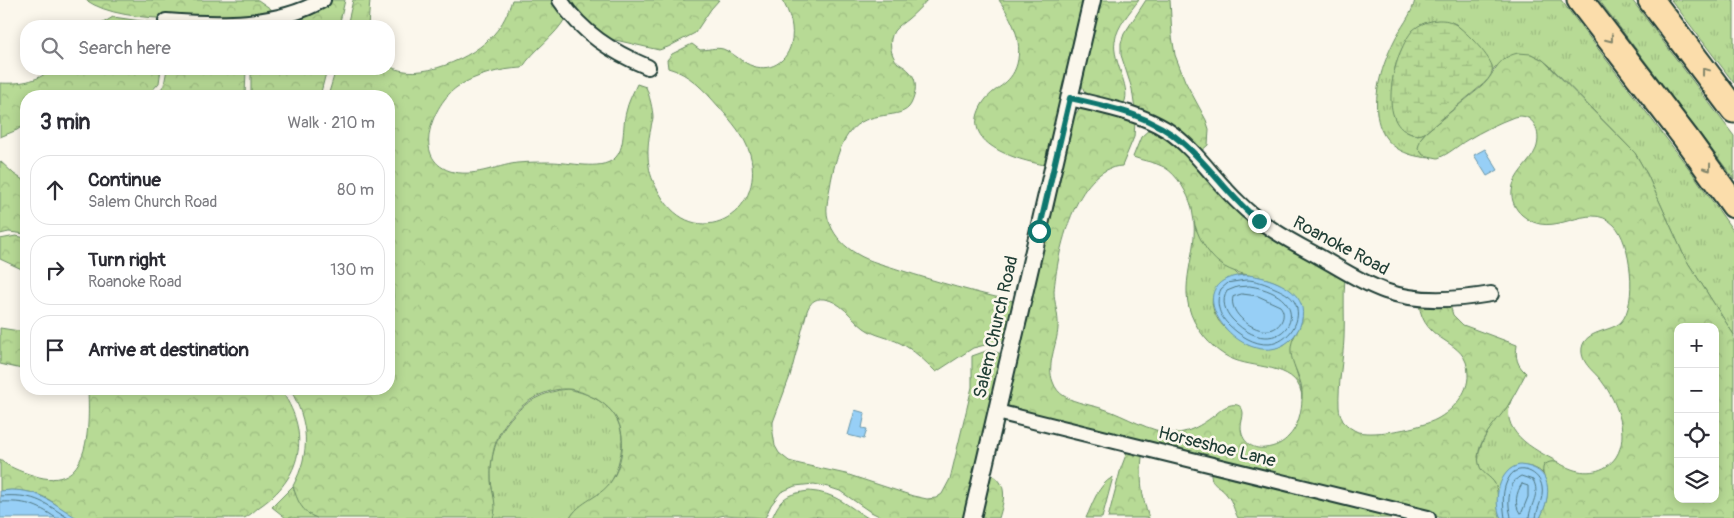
<!DOCTYPE html>
<meta charset="utf-8">
<style>
:root{--surface:#fff;--page:#f7f7f7;--text:#2b2b33;--muted:#7c7c81;--line:#e1e1e2}
body{margin:0;font-family:Pangolin,sans-serif;background:var(--page);color:var(--text)}
.controls{position:absolute;right:15px;bottom:15px;display:grid;overflow:hidden;border-radius:10px;box-shadow:0 2px 12px #0003}
.controls button{width:45px;height:45px;display:grid;place-items:center;padding:0;border:0;border-bottom:1px solid var(--line);background:var(--surface);color:var(--text);font:25px sans-serif}
.stop{position:absolute;width:15px;height:15px;margin:-11px;border:4px solid #0f766e;border-radius:50%;background:#fff}
.stop.end{background:#0f766e;border-color:#fff;box-shadow:0 1px 5px #0008}
.list{margin:0;padding:0;list-style:none}
h2{display:flex;justify-content:space-between;align-items:center;height:65px;margin:0;padding:0 20px;font-size:21px}
h2 small{font-size:16px;font-weight:400;color:var(--muted)}
.list li{display:grid;grid-template-columns:32px 1fr auto;gap:15px;align-items:center;box-sizing:border-box;height:70px;margin:0 10px 10px;padding:0 10px;border:1px solid var(--line);border-radius:20px}
.list b{display:block;font-size:19px;white-space:nowrap}
.list p{margin:0;font-size:16px;white-space:nowrap;color:var(--muted)}
.list em{font-size:16px;font-style:normal;color:var(--muted)}
.icon{flex:none;width:28px;height:28px;fill:none;stroke:currentColor;stroke-width:2;stroke-linecap:round;stroke-linejoin:round}
.map{position:relative;flex:none;width:1734px;height:518px;overflow:hidden}
.search{position:absolute;background:var(--surface);box-shadow:0 2px 12px #0003;left:20px;top:20px;width:375px;height:55px;display:flex;align-items:center;gap:12px;box-sizing:border-box;padding:0 18px;border-radius:20px;color:var(--muted);font-size:19px}
.panel{position:absolute;background:var(--surface);box-shadow:0 2px 12px #0003;left:20px;top:90px;width:375px;height:305px;border-radius:20px}
.map>svg:first-child{display:block}
</style>
<div class="map">
<svg width="1734" height="518" viewBox="0 0 1734 518">
<defs>
<pattern id="grass-tufts" width="24" height="20" patternUnits="userSpaceOnUse" patternTransform="scale(1.25)"><rect width="24" height="20" fill="#b7da95"/><path d="M3 7l-1-3M5 7V3M7 7l1-3M15 17l-1-3M17 17v-4M19 17l1-3" fill="none" stroke="#9dbc81"/></pattern>
<pattern id="forest-crowns" width="20" height="18" patternUnits="userSpaceOnUse" patternTransform="scale(1.25)"><rect width="20" height="18" fill="#b7da95"/><path d="M2 6a3 3 0 1 1 6 0M12 15a3 3 0 1 1 6 0" fill="none" stroke="#9dbc81"/></pattern>
<pattern id="wetland-marsh" width="20" height="14" patternUnits="userSpaceOnUse" patternTransform="scale(1.25)"><rect width="20" height="14" fill="#b7da95"/><path d="M1 5h8M5 5V1M11 12h8M15 12V8" fill="none" stroke="#9dbc81"/></pattern>
</defs>
<rect width="100%" height="100%" fill="#fbf7ec"/>
<filter id="ink" filterUnits="userSpaceOnUse"><feTurbulence type="fractalNoise" baseFrequency=".02" numOctaves="2"/><feDisplacementMap in="SourceGraphic" scale="10" xChannelSelector="R" yChannelSelector="G"/><feConvolveMatrix kernelMatrix="1 2 1 2 8 2 1 2 1" color-interpolation-filters="sRGB"/></filter>
<g filter="url(#ink)">
<path fill="url(#grass-tufts)" stroke="#6b8c64" d="M1415,0H1561L1691,171L1734,232V335L1685,258L1647,174L1635,153L1549,65L1543,60L1531,54L1495,67L1491,73L1492,66L1476,44L1456,24C1443,18 1428,20 1417,27C1411,36 1404,44 1400,53C1391,72 1385,118 1404,130C1411,135 1418,137 1426,132L1421,138L1427,157L1432,158C1361,155 1370,89 1394,41C1400,28 1412,15 1415,0Z
M1599,0H1632L1734,136V179Z
M1671,0H1734V83L1679,10Z
M1194,222L1196,230L1237,274L1246,275C1209,277 1202,307 1227,330C1233,336 1241,338 1248,342C1268,351 1279,352 1296,334C1285,356 1302,376 1302,399C1301,364 1258,369 1235,360C1220,355 1206,341 1198,328C1174,291 1197,260 1194,222Z
M567,389C606,396 631,420 619,461C617,470 614,478 608,486C597,500 579,502 570,518H493C497,504 492,494 491,480C488,433 520,394 567,389Z
M1512,398C1497,431 1533,449 1558,462H1555L1542,472L1544,475C1539,469 1533,467 1526,466C1506,462 1499,485 1497,501C1497,493 1497,484 1491,479C1488,476 1484,475 1482,471C1467,450 1501,415 1512,398Z
M293,486C297,499 303,513 317,518H286L272,507Z"/>
<path fill="url(#forest-crowns)" stroke="#6b8c64" fill-rule="evenodd" d="M86,0H258L271,9L274,15C226,17 125,28 86,0Z
M330,0H345L339,26H265Z
M353,0H370L368,26H347Z
M512,0H554L566,17C555,37 534,49 522,68C500,69 475,75 457,87C433,104 411,158 450,171C473,178 495,166 517,163C528,162 540,162 551,162C569,162 600,171 614,159C626,149 622,126 626,112C628,102 633,93 637,84L646,87C649,94 653,110 653,117C653,120 651,124 651,128C648,140 647,154 649,166C650,176 655,186 660,194C694,254 767,215 750,154C745,136 731,121 719,107C704,90 690,74 668,68L667,60L672,54L692,44L700,50C708,50 715,47 723,49C732,52 738,59 746,63C765,74 786,65 791,44C795,29 790,13 782,0H927C921,7 915,13 908,19C903,23 898,26 894,31C888,41 890,55 898,63C902,66 907,68 910,72C918,80 916,94 911,104C902,122 868,107 849,133C838,148 833,169 830,187C828,199 824,212 830,224C835,237 845,247 857,254C870,262 886,265 900,270C938,282 975,293 1014,301L1005,340L973,348L936,372C925,361 914,350 900,343C888,337 875,336 864,328C851,318 841,301 824,299C814,298 810,303 807,311L790,376L773,422V433L775,446L779,453L789,461L800,464L846,474L913,496L927,499L936,498L942,494L950,479L972,387V356L989,350L1002,354L963,518H883L869,511L840,491L828,487L814,484L795,486L781,492L771,505L765,518L725,515L712,518H570C583,496 606,499 617,470C629,438 622,409 588,395C582,392 574,389 567,389C541,388 514,408 502,429C493,444 490,464 491,481C492,494 498,505 493,518H317C302,513 297,500 293,486C311,452 309,422 290,389H389V324L394,304L393,289L389,268V96H328L336,69H389V66C418,83 474,58 494,34C503,24 508,13 512,0Z
M567,0H719L711,9L695,33L668,47L659,50L611,39L598,33L589,26Z
M999,0H1083L1045,165C1017,160 957,144 983,103C993,87 1011,86 1017,64C1023,40 1012,19 999,0Z
M1101,0H1139C1130,12 1117,26 1115,41C1111,61 1135,92 1122,106C1108,102 1080,100 1082,81Z
M1146,0H1170L1172,36L1175,55L1185,81L1206,120L1209,129L1208,145L1200,152L1135,110L1132,89L1121,55V43L1124,34Z
M113,17L155,23L157,26H98Z
M1518,53L1531,54L1543,60L1635,153L1647,174L1685,258L1734,335V518H1540C1544,509 1548,500 1547,489C1547,480 1540,473 1544,465C1554,458 1559,464 1569,468C1585,475 1605,473 1616,457C1630,435 1617,402 1603,383C1596,372 1580,364 1582,348C1585,330 1611,332 1621,322C1638,304 1631,241 1614,225C1587,198 1554,243 1522,215C1515,209 1511,200 1512,191C1513,174 1530,164 1536,149C1542,134 1534,111 1514,117C1498,123 1482,131 1467,140C1457,146 1449,154 1438,158L1423,155L1418,148L1421,138L1426,132C1444,117 1463,102 1481,87C1496,74 1495,58 1518,53ZM1678,327H1715V499H1678Z
M51,69H161L159,83L147,96H82L64,93L54,96H26V124L17,130L0,137V83C18,84 38,82 51,69Z
M167,69H246L245,96H156L164,85Z
M251,69H327L320,96H251Z
M1084,107L1135,121L1134,137L1122,166C1075,168 1057,254 1054,291C1054,303 1059,315 1058,328C1057,345 1046,365 1053,382C1055,388 1059,393 1064,396C1075,403 1092,405 1104,409C1126,416 1149,432 1173,433C1191,434 1209,420 1222,409C1229,404 1242,401 1243,413C1243,418 1241,423 1241,427C1241,441 1252,450 1265,448C1275,447 1283,443 1289,436C1301,424 1304,399 1301,384C1298,373 1292,363 1291,353C1289,330 1312,327 1297,301C1294,297 1292,293 1289,290C1263,269 1234,283 1211,255C1205,248 1200,239 1197,231C1194,224 1193,216 1192,208C1188,194 1178,175 1164,167C1155,162 1143,161 1133,157L1141,137L1151,128L1168,138L1183,150L1227,199L1345,277C1343,298 1345,318 1344,338C1343,361 1338,384 1339,407C1339,411 1341,417 1343,421C1347,426 1353,430 1358,432C1377,436 1420,428 1437,419C1452,411 1469,393 1468,374C1468,337 1423,346 1419,303L1450,305L1453,315L1463,325L1517,345C1515,358 1517,365 1526,373C1520,384 1514,396 1507,407C1496,423 1474,442 1479,464C1481,474 1491,476 1495,484C1500,495 1495,507 1501,518H1442L1006,407L1073,118L1079,109Z
M0,161L14,174L26,182V234L9,232L0,234Z
M16,236L26,238V271L0,259V239Z
M0,328L26,332V370L0,364Z
M88,389H280C310,430 304,475 262,505C257,508 250,516 244,518C236,518 211,518 202,518C161,518 120,518 80,518C71,518 62,508 54,503C37,491 20,489 0,491V460C12,469 25,473 39,477C92,490 89,423 88,389Z
M1129,447L1143,450C1139,475 1141,495 1149,518H1108L1121,468Z
M1211,469L1410,518H1238C1234,511 1233,502 1227,495C1218,483 1210,488 1211,469Z
M990,474C1009,482 1004,502 999,518H980Z
M1113,477L1102,518H1086C1093,503 1098,485 1113,477Z
M809,491C836,493 846,505 868,518H824L813,516L805,518H772C781,497 787,494 809,491Z"/>
<path fill="url(#wetland-marsh)" stroke="#6b8c64" d="M1438,20C1443,20 1448,20 1453,23C1463,28 1489,55 1492,66C1494,74 1487,81 1481,86L1426,132C1420,136 1414,135 1407,132C1377,118 1395,50 1413,30C1420,24 1428,21 1438,20Z"/>
<path fill="#97cff6" stroke="#6795a8" d="M1485,149L1498,170L1487,176L1474,155Z
M1246,275C1264,276 1294,285 1301,304C1305,315 1301,327 1294,336C1251,386 1165,279 1246,275Z
M855,410L865,413L862,428L867,429L864,439L848,435Z
M1520,465C1553,468 1552,494 1540,518H1501C1492,501 1499,468 1520,465Z
M11,490C40,490 54,504 77,518H0V491Z"/>
<g fill="none" stroke-linecap="round" stroke-linejoin="round">
<path stroke="#4f7782" stroke-width="1" d="M1246,280C1257,280 1266,284 1275,288C1282,291 1290,295 1294,301C1305,319 1288,343 1269,344C1254,345 1239,335 1228,324C1219,315 1215,302 1221,289L1228,283Z
M1250,286C1327,298 1279,370 1232,319C1225,311 1221,301 1227,291L1237,287Z
M1242,294L1258,296L1280,306C1288,315 1280,329 1269,330C1254,333 1228,313 1233,297Z
M1522,484L1528,486V497L1522,512L1520,513C1514,505 1516,492 1522,484Z
M0,496C33,494 41,500 68,518
M0,502C25,501 36,504 56,518
M1505,518C1503,504 1501,489 1510,476C1519,463 1540,472 1542,487C1544,499 1537,507 1536,518
M1511,518C1511,514 1509,510 1509,506C1508,496 1511,480 1521,476L1533,480C1541,494 1530,504 1529,518"/>
<defs>
<path id="minor" d="M560,0C582,33 612,52 648,67
M166,21C218,25 276,27 323,0
M1070,98C1102,106 1138,112 1167,130C1196,149 1214,180 1239,203C1260,224 1285,238 1311,252C1335,265 1359,282 1385,291C1419,303 1456,300 1491,294
M997,412L1428,518"/>
<path id="tertiary" d="M972,518L1092,0"/>
<path id="motorway" d="M1580,0L1685,137L1734,205
M1651,0L1734,110"/>
</defs>
<use href="#minor" stroke="#1f3d34" stroke-width="18"/>
<use href="#tertiary" stroke="#1f3d34" stroke-width="20"/>
<use href="#motorway" stroke="#1f3d34" stroke-width="29"/>
<use href="#minor" stroke="#fbf7ec" stroke-width="14"/>
<use href="#tertiary" stroke="#fbf7ec" stroke-width="16"/>
<use href="#motorway" stroke="#fbddab" stroke-width="25"/>
</g>
<defs><path id="oneway-chevron" d="M-2-3.5L2.5 0L-2 3.5" fill="none" stroke-width="1.6" stroke-linecap="round" stroke-linejoin="round" transform="scale(1.25)"/></defs>
<g stroke="#82856a">
<use href="#oneway-chevron" transform="translate(1610 39) rotate(52)"/>
<use href="#oneway-chevron" transform="translate(1705 71) rotate(-127)"/>
<use href="#oneway-chevron" transform="translate(1708 168) rotate(54)"/>
</g>
</g>
<g fill="none" stroke-linecap="round" stroke-linejoin="round" filter="url(#ink)">
<path stroke="#0f766e" stroke-width="6" d="M1039,231L1070,98C1109,107 1152,115 1183,143C1211,167 1229,197 1259,221"/>
</g>
<g text-anchor="middle" dominant-baseline="central" stroke-width="5" stroke-linejoin="round" paint-order="stroke">
<g font-size="18" fill="#1f3d34" stroke="#fbf7ec">
<text transform="translate(1341 246) rotate(28)">Roanoke Road</text>
<text transform="translate(996 327) rotate(-77)">Salem Church Road</text>
<text transform="translate(1217 447) rotate(14)">Horseshoe Lane</text>
</g>
</g>
</svg>
<div class="controls">
<button>+</button>
<button>−</button>
<button><svg class="icon" aria-label="locate" viewBox="0 0 24 24"><circle cx="12" cy="12" r="6"/><path d="M12 2v4M12 18v4M2 12h4M18 12h4"/></svg></button>
<button><svg class="icon" aria-label="layers" viewBox="0 0 24 24"><path d="M12 4l9 5-9 5-9-5zM3 14l9 5 9-5"/></svg></button>
</div>
<div class="stop" style="left:1039px;top:231px"></div>
<div class="stop end" style="left:1259px;top:221px"></div>
<div class="search"><svg class="icon" aria-label="search" viewBox="0 0 24 24"><circle cx="10" cy="10" r="6"/><path d="M15 15l6 6"/></svg>Search here</div>
<section class="panel">
<h2>3 min<small>Walk · 210 m</small></h2>
<ul class="list">
<li><svg class="icon" aria-label="ahead" viewBox="0 0 24 24"><path d="M12 20V5M6 11l6-6 6 6"/></svg><div><b>Continue</b><p>Salem Church Road</p></div><em>80 m</em></li>
<li><svg class="icon" aria-label="right" viewBox="0 0 24 24"><path d="M7 20v-9h11M14 6l5 5-5 5"/></svg><div><b>Turn right</b><p>Roanoke Road</p></div><em>130 m</em></li>
<li><svg class="icon" aria-label="arrive" viewBox="0 0 24 24"><path d="M6 21V4h12l-3 4 3 4H6"/></svg><div><b>Arrive at destination</b></div></li>
</ul>
</section>
</div>
